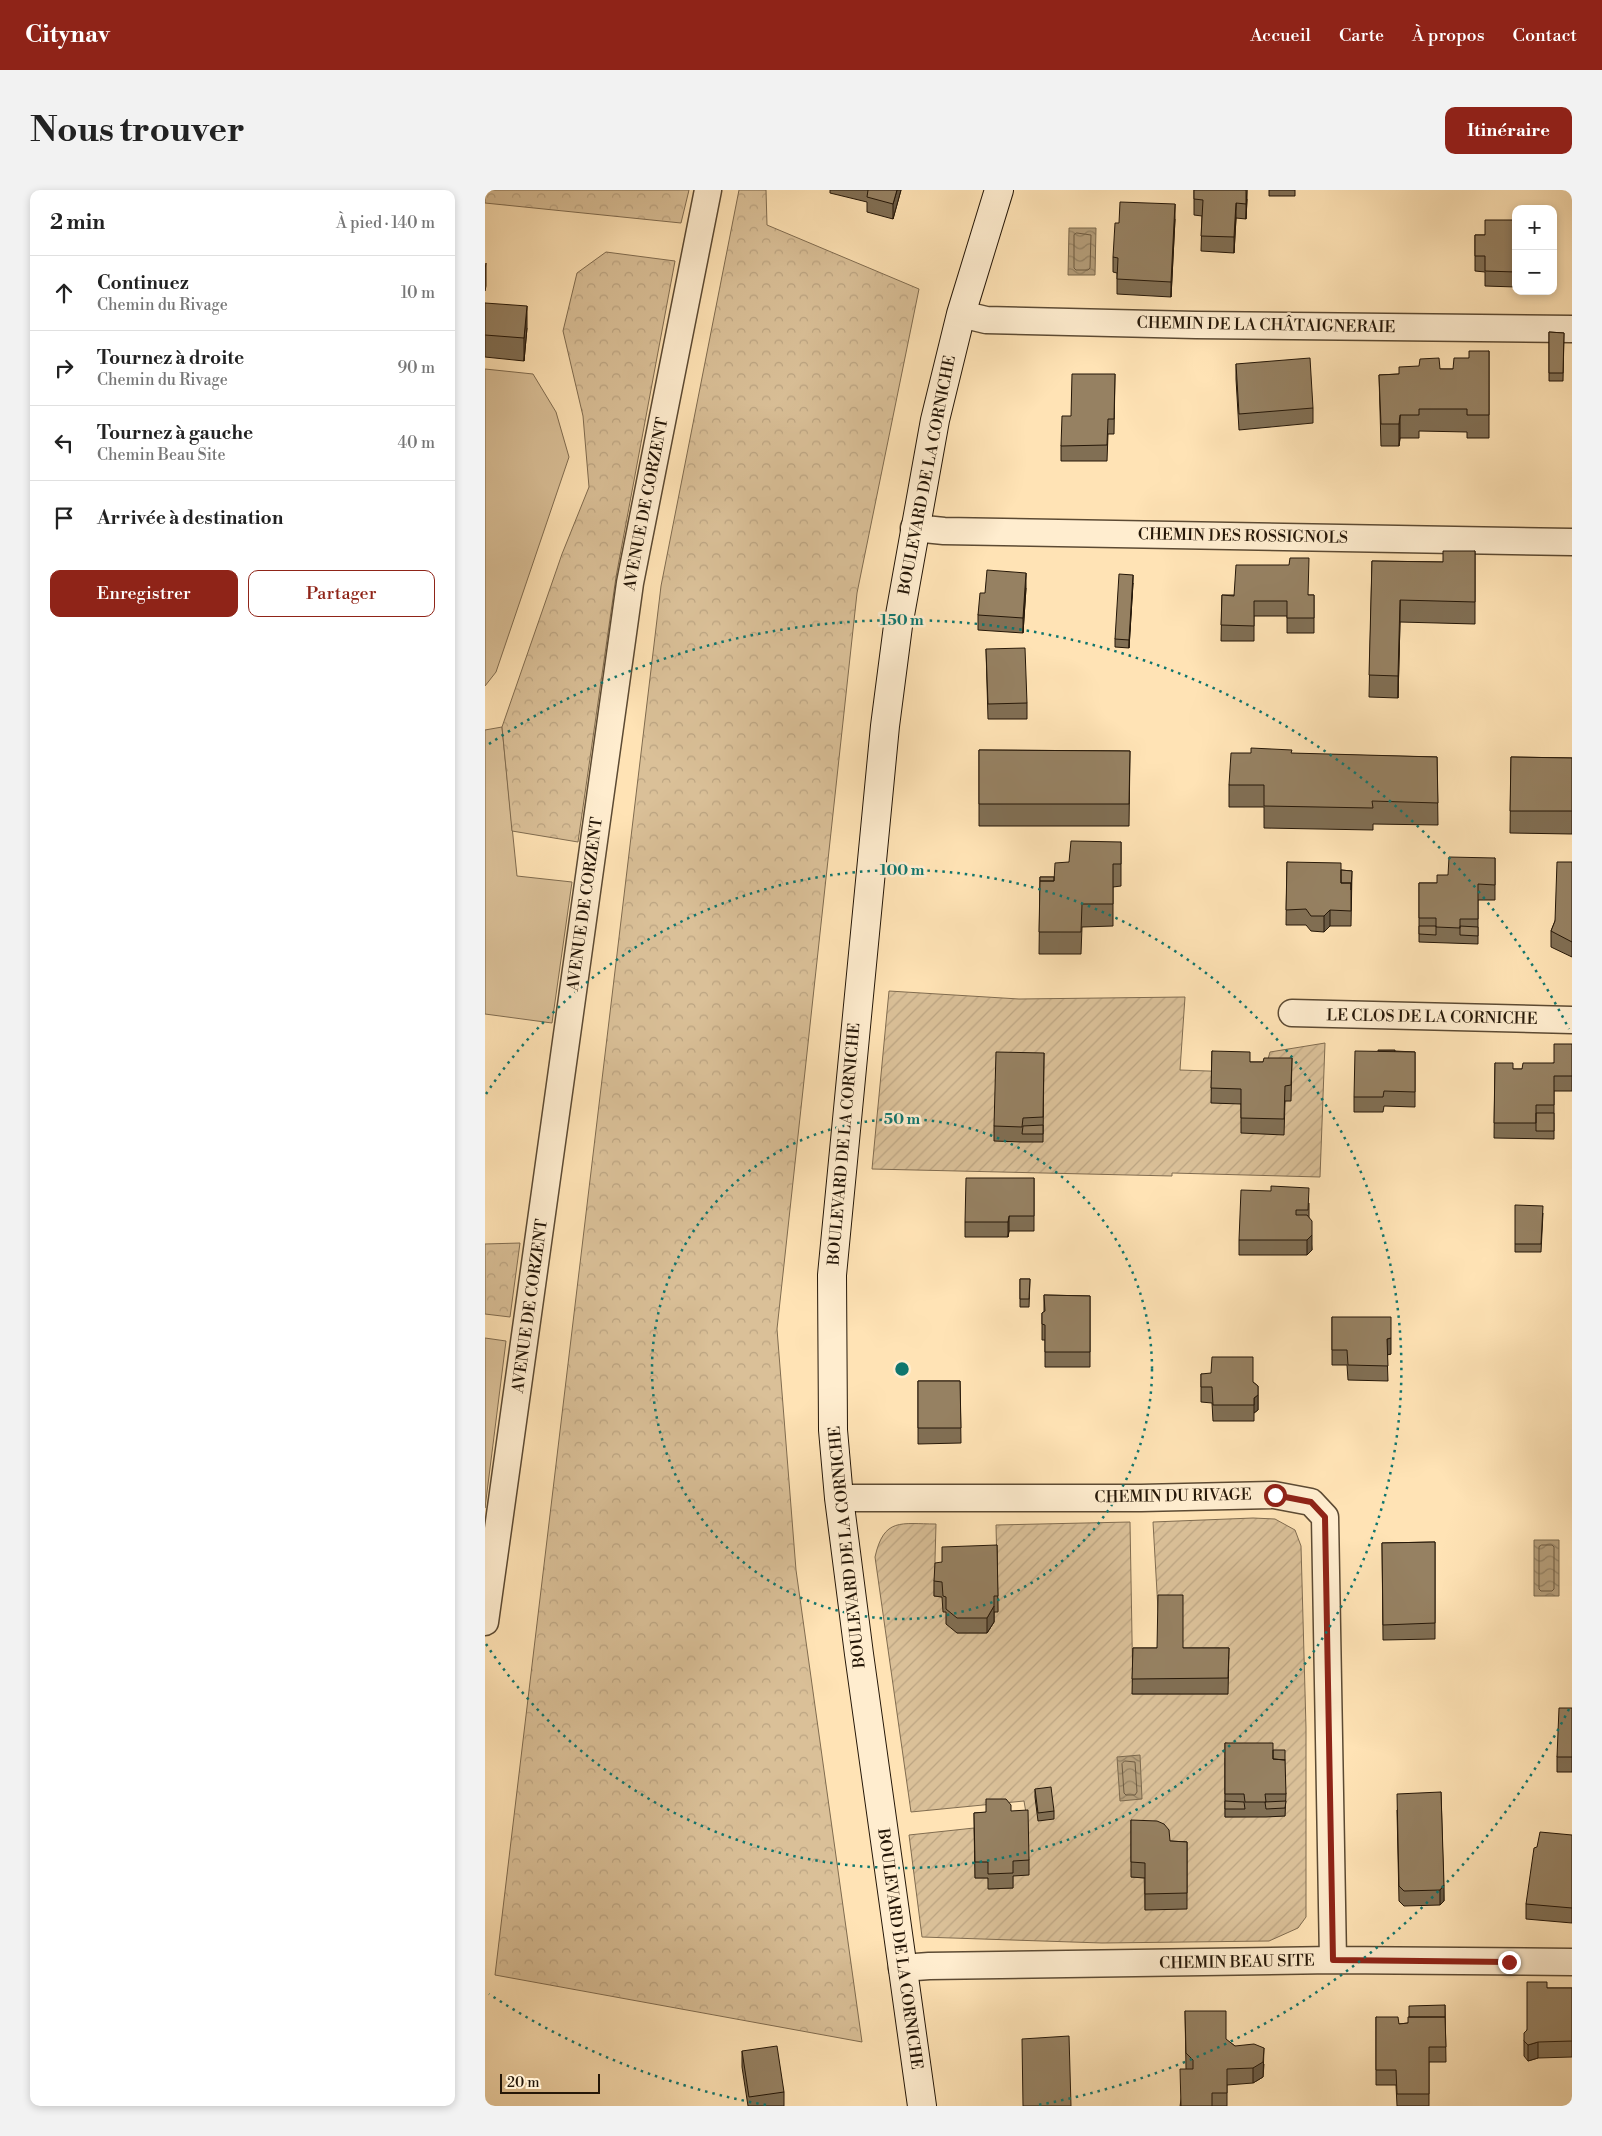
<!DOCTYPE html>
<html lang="fr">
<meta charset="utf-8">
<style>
:root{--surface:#fff;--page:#f2f2f2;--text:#222;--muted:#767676;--line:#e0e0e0;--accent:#8f2418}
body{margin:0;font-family:"Libre Bodoni",serif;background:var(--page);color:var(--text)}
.controls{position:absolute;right:15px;top:15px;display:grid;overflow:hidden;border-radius:10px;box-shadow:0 2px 8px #0003}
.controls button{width:45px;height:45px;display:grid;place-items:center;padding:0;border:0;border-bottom:1px solid var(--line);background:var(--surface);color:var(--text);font:25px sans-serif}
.scale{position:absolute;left:15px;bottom:12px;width:100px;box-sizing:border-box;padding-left:5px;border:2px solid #251708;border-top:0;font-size:14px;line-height:18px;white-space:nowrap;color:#251708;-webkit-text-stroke:4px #ffedcf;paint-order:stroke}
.stop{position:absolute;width:15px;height:15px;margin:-11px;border:4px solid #8f2418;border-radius:50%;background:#fff}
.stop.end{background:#8f2418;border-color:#fff;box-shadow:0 1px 5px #0008}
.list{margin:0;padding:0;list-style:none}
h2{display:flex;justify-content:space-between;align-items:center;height:65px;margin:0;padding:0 20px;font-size:21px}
h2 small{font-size:16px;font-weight:400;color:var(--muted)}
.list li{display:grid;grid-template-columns:32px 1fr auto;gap:15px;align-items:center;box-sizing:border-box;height:75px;padding:0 20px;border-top:1px solid var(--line)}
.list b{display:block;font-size:19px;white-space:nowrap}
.list p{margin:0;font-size:16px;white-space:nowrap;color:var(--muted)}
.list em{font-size:16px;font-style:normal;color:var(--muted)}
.actions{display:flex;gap:10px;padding:15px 20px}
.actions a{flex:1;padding:11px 0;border:1px solid var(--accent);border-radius:10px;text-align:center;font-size:18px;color:var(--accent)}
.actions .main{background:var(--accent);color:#fff}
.icon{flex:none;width:28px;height:28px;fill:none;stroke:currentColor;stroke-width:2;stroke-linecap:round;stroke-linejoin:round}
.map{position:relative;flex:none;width:1087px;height:1916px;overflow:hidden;border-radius:10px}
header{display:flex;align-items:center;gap:30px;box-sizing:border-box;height:70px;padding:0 25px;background:var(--accent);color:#fff}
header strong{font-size:24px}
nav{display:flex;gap:28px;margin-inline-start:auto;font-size:18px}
.intro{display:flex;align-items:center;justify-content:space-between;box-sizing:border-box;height:120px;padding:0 30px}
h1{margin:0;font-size:35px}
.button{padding:12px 22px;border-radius:10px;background:var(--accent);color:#fff;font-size:18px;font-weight:700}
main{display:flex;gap:30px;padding:0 30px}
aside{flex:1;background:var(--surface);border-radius:10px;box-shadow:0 2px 8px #0003}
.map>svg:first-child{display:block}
</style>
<header>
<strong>Citynav</strong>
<nav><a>Accueil</a><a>Carte</a><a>À propos</a><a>Contact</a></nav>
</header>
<div class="intro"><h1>Nous trouver</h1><a class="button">Itinéraire</a></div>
<main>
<aside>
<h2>2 min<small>À pied · 140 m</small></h2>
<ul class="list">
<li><svg class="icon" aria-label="ahead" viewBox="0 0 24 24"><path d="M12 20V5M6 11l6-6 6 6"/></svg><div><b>Continuez</b><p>Chemin du Rivage</p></div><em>10 m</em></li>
<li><svg class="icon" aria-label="right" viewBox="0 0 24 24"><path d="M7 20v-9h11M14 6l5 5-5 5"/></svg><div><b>Tournez à droite</b><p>Chemin du Rivage</p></div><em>90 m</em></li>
<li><svg class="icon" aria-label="left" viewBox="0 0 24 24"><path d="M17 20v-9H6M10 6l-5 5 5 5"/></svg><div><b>Tournez à gauche</b><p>Chemin Beau Site</p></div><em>40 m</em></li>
<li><svg class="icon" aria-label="arrive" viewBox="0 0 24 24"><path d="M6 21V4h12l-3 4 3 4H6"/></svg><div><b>Arrivée à destination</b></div></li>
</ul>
<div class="actions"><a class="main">Enregistrer</a><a>Partager</a></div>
</aside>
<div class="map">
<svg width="1087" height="1916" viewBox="0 0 1087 1916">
<defs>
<pattern id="forest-crowns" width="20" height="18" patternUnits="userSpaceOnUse" patternTransform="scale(1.25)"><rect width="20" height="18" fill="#dac098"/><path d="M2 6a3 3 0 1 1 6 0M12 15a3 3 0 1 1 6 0" fill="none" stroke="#bba482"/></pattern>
<pattern id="garden-furrows" width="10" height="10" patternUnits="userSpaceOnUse" patternTransform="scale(1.25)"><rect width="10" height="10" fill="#dac098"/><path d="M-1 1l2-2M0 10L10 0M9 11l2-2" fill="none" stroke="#bba482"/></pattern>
<pattern id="water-waves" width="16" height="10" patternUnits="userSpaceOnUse" patternTransform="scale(1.25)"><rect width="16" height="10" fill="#b59e7a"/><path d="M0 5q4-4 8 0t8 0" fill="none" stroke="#938062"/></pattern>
</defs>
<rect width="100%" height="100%" fill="#ffe3b5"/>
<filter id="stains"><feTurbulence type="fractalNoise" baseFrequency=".004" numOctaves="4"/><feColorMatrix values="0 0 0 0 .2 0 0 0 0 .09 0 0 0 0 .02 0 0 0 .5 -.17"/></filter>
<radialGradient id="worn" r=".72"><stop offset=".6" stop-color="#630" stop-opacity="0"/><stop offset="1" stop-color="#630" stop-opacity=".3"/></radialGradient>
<path fill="#dac098" stroke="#806c50" d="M0,179L48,184L71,222L84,267L11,482L0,496Z
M17,537L32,686L87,692L67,833L0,824V540Z
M0,1148L21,1151L0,1318Z"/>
<path fill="url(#forest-crowns)" stroke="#806c50" d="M0,0H204L196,33L0,13Z
M254,0H281L282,35L434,99L372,403L292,1139L311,1380L377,1852L10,1785L176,396Z
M121,62L190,71L131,387L93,652L27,641L17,537L77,364L104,297L98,226L78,141L92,83Z
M35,1053L25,1127L0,1124V1054Z"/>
<path fill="url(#garden-furrows)" stroke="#806c50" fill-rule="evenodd" d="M404,801L534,809L700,807L695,880L779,883L785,862L840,853L835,987L687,983V986L387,979Z
M768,1328L790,1329L810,1340L816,1356L821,1538V1727L813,1738L784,1751L617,1753L437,1747L424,1645L489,1638L490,1688H503L504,1699L528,1698V1686L543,1635L539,1611L426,1622L390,1367C399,1327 416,1334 451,1334L449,1406L457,1407L461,1422L472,1443H502L509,1432V1422L513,1421L511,1335L645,1332L648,1504H743L698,1473L673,1420L668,1332ZM740,1568L800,1569V1626L740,1627ZM702,1667L660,1720L659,1688L646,1687Z"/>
<path fill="url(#water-waves)" stroke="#7b684c" d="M584,38H611L610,85H583Z
M1049,1350H1074V1406H1049Z
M655,1565L657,1609L635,1611L632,1567Z"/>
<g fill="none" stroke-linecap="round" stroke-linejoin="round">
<path stroke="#6d5a41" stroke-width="1" d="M592,43L606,45L605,78L603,80H591L589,78V45Z
M1057,1355H1067L1069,1357V1399L1067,1401H1056L1054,1399V1357Z
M640,1571L650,1572L652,1602L650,1605H641L639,1603L637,1574Z"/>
<defs>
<path id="street" d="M476,124L501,130L711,135L1087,139
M429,338L459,341L1087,352
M807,823L1087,830
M354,1308H656L789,1305L826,1312L840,1327L848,1770
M0,1432L145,393L223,0
M417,1778L444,1776L848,1770L1087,1772"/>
<path id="secondary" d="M437,1916L374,1464L354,1308L348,1240L347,1085L400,536L413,436L450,230L476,124L514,0"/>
</defs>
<use href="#street" stroke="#5c4a33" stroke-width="29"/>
<use href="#secondary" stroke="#251708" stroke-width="30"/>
<use href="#street" stroke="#ffedcf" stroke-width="26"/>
<use href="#secondary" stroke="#ffedcf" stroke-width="28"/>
</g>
<path fill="#816f54" stroke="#251708" d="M345,0H416L408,29L382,22V12L345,3Z
M709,0L762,9L761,29L751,28L749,63L716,61L717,26L709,25Z
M784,0H810V6H784Z
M690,29L686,107L632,104V83L628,82V67Z
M1031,30V97L1000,96V82L990,81V45H1000Z
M0,113L42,138L39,171L0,167Z
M1064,142L1079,143L1078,191H1064Z
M1004,161V248H982V242L934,241V248H915L914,256H896L894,185L914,184L955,179H968L984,168Z
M751,174L828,218V233L754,240L751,189Z
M630,184L629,244H623L622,271H576V256L586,226Z
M990,361V434L915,432L913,508L884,507L887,371L958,372Z
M648,393L644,458L630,457V449Z
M541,398L538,443L493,440V425L500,403Z
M737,405H829V443H802V426H769V451H736Z
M501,459L542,513V529H503Z
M494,560L645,561L644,636H494Z
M766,563L952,567L953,635L888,634V640L779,638V617H744V595Z
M1026,567L1087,568V644L1025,643Z
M636,652V696L628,697V736L597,737L596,764H554L555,687H569L584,672Z
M1010,668V710H993V754L934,752V693H952L963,685Z
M802,672L856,680L867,681L866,736H845L839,742L826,741L821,735H801Z
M1087,672V767L1066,757V741L1070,731Z
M1087,854V901H1069V949L1009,948L1010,873L1028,879H1037L1069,873Z
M727,861L765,872H778L807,868L806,911H800L799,945L756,943V914L726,913Z
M910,861L930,862V917L899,916L898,922H869V907Z
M559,863L558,952H537L509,951V936Z
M549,988V1041H524L523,1047H480V1032Z
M824,1013V1027L827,1060L822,1065H754V1050Z
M1058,1023L1056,1062H1030V1054Z
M535,1089H545L544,1117H535Z
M559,1105L605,1106V1177H560V1150H557V1123L559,1122Z
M847,1127L906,1164H902L903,1191L863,1190L862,1175H847Z
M716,1184L768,1192L773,1196V1220L769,1223V1231H728L727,1213L716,1212Z
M433,1191H475L476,1253L433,1254Z
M950,1352V1449L898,1450L897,1353Z
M512,1355L513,1422H509V1432L502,1443H472L461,1434V1422H458L457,1407L449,1406V1391L457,1372Z
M648,1458H744L743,1504H647Z
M1087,1518V1582H1072V1567Z
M740,1553L788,1560L801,1604L800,1626L781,1627H740Z
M550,1599L569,1621V1629L553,1631L550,1607Z
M956,1602L959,1711L955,1715L919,1716L914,1711L912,1620Z
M526,1621L544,1670V1685L528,1686V1698L503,1699V1688H490L489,1623Z
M646,1630L685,1651L702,1652V1719L660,1720V1688L646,1687Z
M1087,1645V1733L1041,1729V1714Z
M1062,1798H1087V1867L1053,1868L1043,1871L1039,1866V1851L1042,1840Z
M960,1815L961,1872H944V1916H912L911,1895H891V1827L914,1834L923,1833Z
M700,1821L750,1856L779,1874L778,1887L768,1893L742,1895V1916H695L701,1879Z
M257,1861L299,1902V1916H263L257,1877Z"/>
<path fill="#695a45" stroke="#251708" d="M412,0H416L408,29V14Z
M762,0V9L761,29V14Z
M751,13V28L749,63V47Z
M690,14V29L686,107V92Z
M1,73V96L0,101V79Z
M42,116V138L39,171V148Z
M915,225V248L914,256V234Z
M541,383V398L538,443V428Z
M648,385V393L644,458V450Z
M915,410V432L913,508V486Z
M845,720V736L839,742V726Z
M524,1026V1041L523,1047V1032Z
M827,1045V1060L822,1065V1050Z
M906,1148V1164L902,1165V1149Z
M773,1205V1220L769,1223V1208Z
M509,1416V1432L502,1443V1428Z
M959,1695V1711L955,1715V1700Z
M1053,1852V1868L1043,1871V1855Z
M779,1858L778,1887L768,1893V1878Z"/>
<path fill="#968162" stroke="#251708" d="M383,0H412L408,14L382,7Z
M709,0H761V14L751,13L749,47L716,46L718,10L709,9Z
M635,12L690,14L686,92L632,89L633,68L628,67L630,33H634Z
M1000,30H1031V82L1000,81V66H990V45H1000Z
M0,113L42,116L39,148L0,145Z
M1064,142L1079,143L1078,183H1064Z
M984,161H1004V225H982V219H934V225H915L914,234H896L894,185L914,184V177L934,176L935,169L954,168L955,179H968L969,168H984Z
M825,168L828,218L754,224L751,174Z
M587,184H630L629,229H623L622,255L576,256L577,226H586Z
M958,361H990V412L915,410L913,486L884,485L887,371L958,372Z
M805,368H824L823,405H829V428H802V411H769V436L736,435L737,405L749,406L751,375H804Z
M502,380L541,383L538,428L493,425L495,403H500Z
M634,384L648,385L644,450L630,449Z
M540,458L542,513L503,514L501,459Z
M766,558L807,560L806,563L952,567L953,613L887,611L888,618L779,616V595H744L746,563H766Z
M494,560L645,561L644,614H494Z
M1026,567L1087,568V621H1025Z
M586,651L636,652V674H628V714H597L596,742H554L555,691H569L570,673L584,672Z
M964,667L1010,668V695L993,694V729H975V738L951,737V728H934V693H952V685H963Z
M802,672L856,673V693H866V721L845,720L839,726H826L821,719L801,720Z
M1072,672H1087V752L1066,741L1070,731Z
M856,680L867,681L866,700V693H856Z
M555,687H569V691H555Z
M934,736H951V745L934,744Z
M975,736L993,737V746L975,745Z
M1069,854H1087V886H1069V915H1051V933H1009L1010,873H1028V879H1037L1038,873H1069Z
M893,860H910V861H893Z
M727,861L765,862V872H778L779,868H807L806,895L800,896L799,929L756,928V899L726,898Z
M870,861L930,862V902L899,901L898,907H869Z
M511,862L559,863L558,927L538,928L537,937L509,936Z
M1051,923H1069V941H1051Z
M558,935V944H537L538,936Z
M481,988H549V1026H524L523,1032H480Z
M786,996L824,998L823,1020H811V1025H822L827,1031V1045L822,1050H754L756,1000L786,1001Z
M1030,1015L1058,1016L1056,1054H1030Z
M535,1089H545L544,1109H535Z
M559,1105L605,1106V1162H560V1135L557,1134V1123L560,1121Z
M847,1127H906V1148L902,1149L903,1176L863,1175L862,1160H847Z
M727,1167H768V1192L773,1196V1205L769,1208V1215H728L727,1197H716V1184L726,1183Z
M433,1191H475L476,1238H433Z
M950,1352V1433L898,1435L897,1353Z
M512,1355L513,1406H509V1416L502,1428H472L461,1419V1407L458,1406L457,1392L449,1391L450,1373L457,1372V1357Z
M673,1405H698V1458H744L743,1488L647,1489L648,1458H672Z
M1074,1518H1087V1567H1072Z
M740,1553H788V1569L800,1570L801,1604H780L781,1612H760L759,1604H740Z
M788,1560H800V1570L788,1569Z
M566,1597L569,1621L553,1623L550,1599Z
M956,1602L959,1695L955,1700L919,1701L914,1696L912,1604Z
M501,1609H521L526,1615V1621L543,1620L544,1670L528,1671V1683L503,1684V1672H490L489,1623L501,1622Z
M740,1611L759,1612L760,1619H740Z
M801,1611L800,1618L781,1619L780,1612Z
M646,1630L672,1631L679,1634L684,1640L685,1651L702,1652V1703L660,1704V1673L646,1672Z
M1055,1642L1087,1645V1718L1041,1714L1049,1658L1052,1657Z
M1042,1792H1062V1798H1087V1851L1053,1852L1043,1855L1039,1851V1843L1042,1840Z
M960,1815V1827H924V1816Z
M700,1821H741V1849L750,1856L769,1854L779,1858L778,1872L768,1878L742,1879V1903H727V1916H696L695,1879H708V1870L701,1863Z
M891,1827H913L914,1834L923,1833V1827H960L961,1857H944V1904H912L911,1880H891Z
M584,1846L586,1916H538L537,1849Z
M292,1856L299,1902L264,1907L257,1861Z"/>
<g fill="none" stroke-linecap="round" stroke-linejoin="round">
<path stroke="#8f2418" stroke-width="6" d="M790,1305L826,1312L840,1327L848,1770L1024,1772"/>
</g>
<g fill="none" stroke="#0f766e" stroke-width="2.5" stroke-dasharray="2.5 5">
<circle cx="417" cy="1179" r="250"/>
<path d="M1 904A499 499 0 1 1 1 1454"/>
<path d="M1084 1519A749 749 0 0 1 553 1915M281 1915A749 749 0 0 1 4 1804M4 554A749 749 0 0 1 1084 839"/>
</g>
<g text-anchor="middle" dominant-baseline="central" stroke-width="5" stroke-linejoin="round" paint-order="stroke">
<g font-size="16" fill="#251708" stroke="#ffedcf">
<text transform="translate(781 135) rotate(1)">CHEMIN DE LA CHÂTAIGNERAIE</text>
<text transform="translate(442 285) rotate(-79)">BOULEVARD DE LA CORNICHE</text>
<text transform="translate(161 314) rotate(-79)">AVENUE DE CORZENT</text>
<text transform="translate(758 346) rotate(1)">CHEMIN DES ROSSIGNOLS</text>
<text transform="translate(100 714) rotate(-82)">AVENUE DE CORZENT</text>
<text transform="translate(947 827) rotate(1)">LE CLOS DE LA CORNICHE</text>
<text transform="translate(359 954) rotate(-85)">BOULEVARD DE LA CORNICHE</text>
<text transform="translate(45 1116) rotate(-82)">AVENUE DE CORZENT</text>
<text transform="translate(688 1306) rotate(-1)">CHEMIN DU RIVAGE</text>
<text transform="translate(362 1357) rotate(-96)">BOULEVARD DE LA CORNICHE</text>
<text transform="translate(415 1759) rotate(82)">BOULEVARD DE LA CORNICHE</text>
<text transform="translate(752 1772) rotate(-1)">CHEMIN BEAU SITE</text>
</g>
</g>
<circle cx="417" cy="1179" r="8" fill="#0f766e" stroke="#ffedcf" stroke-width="2.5"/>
<g font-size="15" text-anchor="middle" font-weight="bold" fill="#0f766e" stroke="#ffedcf" stroke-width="5" stroke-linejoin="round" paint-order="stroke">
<text x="417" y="435">150 m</text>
<text x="417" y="685">100 m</text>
<text x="417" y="934">50 m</text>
</g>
<rect width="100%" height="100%" filter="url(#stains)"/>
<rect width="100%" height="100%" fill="url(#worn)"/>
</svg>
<div class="controls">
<button>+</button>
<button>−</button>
</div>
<div class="scale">20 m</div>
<div class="stop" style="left:790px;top:1305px"></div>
<div class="stop end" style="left:1024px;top:1772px"></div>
</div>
</main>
